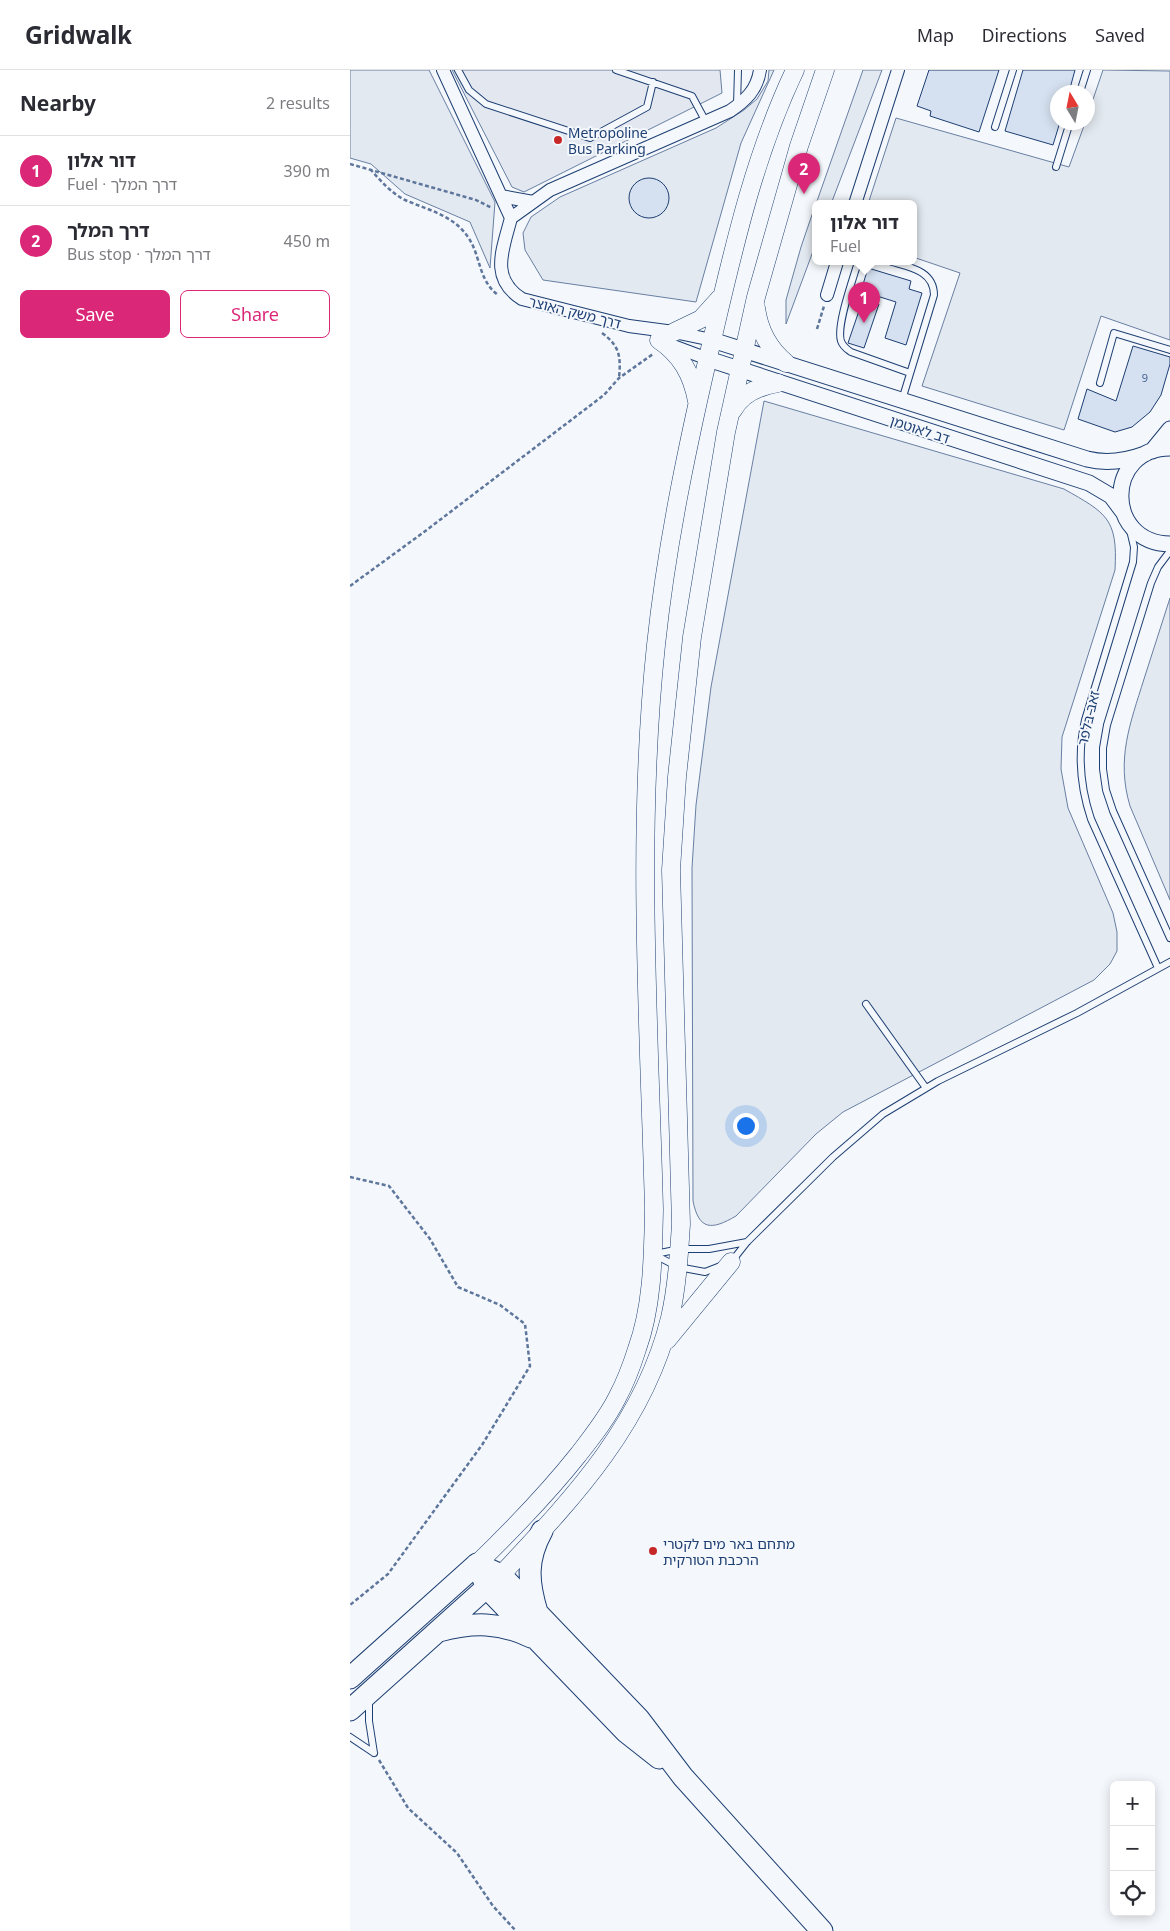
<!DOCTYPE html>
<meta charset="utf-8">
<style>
:root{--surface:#fff;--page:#f7f7f7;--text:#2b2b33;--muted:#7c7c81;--line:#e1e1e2;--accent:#db2777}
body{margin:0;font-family:Georgia,"Noto Sans Hebrew",serif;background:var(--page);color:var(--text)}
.controls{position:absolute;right:15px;bottom:15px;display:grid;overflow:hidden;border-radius:8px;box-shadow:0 2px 12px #0003}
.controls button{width:45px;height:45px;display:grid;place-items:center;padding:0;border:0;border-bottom:1px solid var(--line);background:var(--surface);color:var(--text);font:25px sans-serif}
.compass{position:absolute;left:700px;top:15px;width:45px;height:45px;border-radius:50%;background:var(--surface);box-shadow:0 2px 12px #0003;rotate:350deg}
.you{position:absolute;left:395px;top:1055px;width:18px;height:18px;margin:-12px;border:4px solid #fff;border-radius:50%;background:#1a73e8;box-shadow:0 0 0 8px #1a73e833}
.badge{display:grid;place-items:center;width:32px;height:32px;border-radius:50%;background:var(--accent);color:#fff;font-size:16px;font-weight:700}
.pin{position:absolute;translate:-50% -41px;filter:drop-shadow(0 1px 2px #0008)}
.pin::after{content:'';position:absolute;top:26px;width:18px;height:15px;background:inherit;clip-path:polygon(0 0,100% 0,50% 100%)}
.popup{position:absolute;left:462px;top:130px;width:105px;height:65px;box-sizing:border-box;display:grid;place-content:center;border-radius:8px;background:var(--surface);filter:drop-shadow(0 1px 4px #0005);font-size:16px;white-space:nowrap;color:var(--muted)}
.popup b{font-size:19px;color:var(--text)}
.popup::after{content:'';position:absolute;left:50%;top:100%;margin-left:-10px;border:10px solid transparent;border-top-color:var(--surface)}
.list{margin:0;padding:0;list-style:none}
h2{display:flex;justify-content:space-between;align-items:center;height:65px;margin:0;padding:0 20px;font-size:21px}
h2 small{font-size:16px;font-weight:400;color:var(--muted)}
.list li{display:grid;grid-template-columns:32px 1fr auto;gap:15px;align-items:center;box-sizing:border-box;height:70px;padding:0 20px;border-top:1px solid var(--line)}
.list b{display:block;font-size:19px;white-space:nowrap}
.list p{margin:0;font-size:16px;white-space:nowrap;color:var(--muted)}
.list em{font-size:16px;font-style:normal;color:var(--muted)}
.actions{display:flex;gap:10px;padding:15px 20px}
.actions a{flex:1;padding:11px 0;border:1px solid var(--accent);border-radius:8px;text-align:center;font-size:18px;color:var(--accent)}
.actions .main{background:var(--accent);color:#fff}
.icon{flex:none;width:28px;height:28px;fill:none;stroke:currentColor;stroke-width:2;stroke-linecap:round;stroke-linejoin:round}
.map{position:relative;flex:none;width:820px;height:1861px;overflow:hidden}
header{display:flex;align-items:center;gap:30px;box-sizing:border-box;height:70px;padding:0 25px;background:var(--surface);border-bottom:1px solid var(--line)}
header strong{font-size:24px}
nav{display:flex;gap:28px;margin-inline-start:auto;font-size:18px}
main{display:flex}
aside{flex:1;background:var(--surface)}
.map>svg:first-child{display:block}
</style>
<header>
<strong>Gridwalk</strong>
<nav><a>Map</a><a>Directions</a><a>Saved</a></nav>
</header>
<main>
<aside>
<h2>Nearby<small>2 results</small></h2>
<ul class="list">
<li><span class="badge">1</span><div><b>דור אלון</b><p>Fuel · דרך המלך</p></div><em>390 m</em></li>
<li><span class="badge">2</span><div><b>דרך המלך</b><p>Bus stop · דרך המלך</p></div><em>450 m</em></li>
</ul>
<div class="actions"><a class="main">Save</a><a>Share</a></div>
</aside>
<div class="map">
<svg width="820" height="1861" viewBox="0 0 820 1861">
<rect width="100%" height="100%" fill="#f4f7fb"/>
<path fill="#e3e9f0" stroke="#687fa3" d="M0,0H79L145,132L140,198L120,152L55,124L21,94L0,88Z
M419,0H424L391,73L346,232L193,210L175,180L173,163L181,147L210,127L366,58L394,40L407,29L418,11Z
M513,0H532L481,134H466Z
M753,0L820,1V270L751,246L714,360L572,316L610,203L563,187V134H518L546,48L719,97L735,53L738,52V44Z
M465,136V176L436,254V230L451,177Z
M414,331L714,419C756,443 768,448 765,500L712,667L711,699L718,738L763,843L767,862V881L760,894L744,910L493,1042L466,1064L386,1146C362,1160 349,1161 343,1131L342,798L346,735L361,617Z
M820,528V830L780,736C766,689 780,654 794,609C803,582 811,555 820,528Z"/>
<path fill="#e3e8f0" stroke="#687fa3" d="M102,0H370L372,23L174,122L162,117Z"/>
<path fill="#d5e0f0" stroke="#1d3f73" d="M579,0H649L629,62L580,46L581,41L567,36Z
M673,0H725L719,22H708V52H710L703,75L655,61Z
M279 128a20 20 0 1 1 40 0a20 20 0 1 1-40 0Z
M518,198L561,211L559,219L572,223L556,275L535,268L546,232L511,221Z
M513,229L529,234L514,278L498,273Z
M783,276L820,287V294L811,325L800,342L782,357L765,362L728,349L737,319L766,331Z"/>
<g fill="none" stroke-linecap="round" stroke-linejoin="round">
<defs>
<path id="service" d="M108,0L119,20L136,34L240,68L297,37L303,12
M266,0L342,26L356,52
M730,22L737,0
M387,35L388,0
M645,57L663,0
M706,97L720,52
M508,192C503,209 486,256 491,271C493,277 497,279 501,282L560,303
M542,192C560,197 584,201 584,225L552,330
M750,313L764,263L820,280
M780,460L784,477L783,492L735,650C727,685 730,716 741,749L808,898
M820,481L808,497L801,513L757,655L753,678V699L756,720L763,741L820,868
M516,934L576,1018
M305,1184L330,1179H359L397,1172
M305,1185L328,1197L355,1202L373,1195
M382,1191L397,1172L483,1087L533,1044L588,1011L727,943L820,892
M19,1630V1651L24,1683
M0,1667L24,1683"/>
<path id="minor" d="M93,0L161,148L200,120L380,41C396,30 407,20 410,0
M151,126L183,132
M505,134L548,0
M161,148C153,179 139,208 172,229L279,256L324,262L362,270
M477,225L487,192
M318,274L358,289"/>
<path id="tertiary" d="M362,270L737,389C757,394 776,391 795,384
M358,289L739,413L761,426L773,442
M820,378C755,378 754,473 820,474
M802,381L820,359"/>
<path id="secondary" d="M406,238C409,261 419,279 436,293
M324,262L351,249L370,228
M309,270C331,285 342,304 347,331
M383,340C392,323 410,316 428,313
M317,1270L381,1192
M127,1494C163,1459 197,1424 228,1385C242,1367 257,1348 267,1328C275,1313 282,1295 287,1279C303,1235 303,1185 304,1139C299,952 286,762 306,575C317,471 339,368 363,266C384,176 405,84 445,0
M151,1505C223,1428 294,1354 320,1248C327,1217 329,1185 331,1154L321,800L327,707L342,567L376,362L406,227L449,76L475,0"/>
<path id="trunk" d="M127,1494L151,1505L289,1649L333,1707L472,1861
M127,1494L137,1518L276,1662L309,1688
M187,1542C178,1512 176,1490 192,1461
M89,1561C123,1552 150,1552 181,1567
M0,1608L127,1494
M0,1640L147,1508"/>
</defs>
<use href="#service" stroke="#1d3f73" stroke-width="8"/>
<use href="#minor" stroke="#1d3f73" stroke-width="14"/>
<use href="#tertiary" stroke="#1d3f73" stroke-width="17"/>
<use href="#secondary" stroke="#1d3f73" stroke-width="19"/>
<use href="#trunk" stroke="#1d3f73" stroke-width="23"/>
<path stroke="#5e769c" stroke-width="2.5" stroke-dasharray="4 2.5" stroke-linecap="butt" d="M0,94L126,130L142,138
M20,99C31,111 41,123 55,130C78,140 103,145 118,167C131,186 128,210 148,225
M467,259L474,236
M252,263C270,276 271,287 269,308
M0,516L74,462L254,325L269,308L303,284
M0,1107L39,1116L80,1169L108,1217L150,1235L175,1254L180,1296L132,1375L38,1504L0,1535
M29,1690L58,1738L107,1783L143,1836L166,1861"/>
<use href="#service" stroke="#f4f7fb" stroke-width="6"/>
<use href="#minor" stroke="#f4f7fb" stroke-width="12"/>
<use href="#tertiary" stroke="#f4f7fb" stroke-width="15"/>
<use href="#secondary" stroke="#f4f7fb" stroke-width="18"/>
<use href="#trunk" stroke="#f4f7fb" stroke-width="21"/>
</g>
<g fill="#c62828" stroke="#f4f7fb" stroke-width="2">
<circle cx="208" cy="70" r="5"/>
<circle cx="303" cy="1481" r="5"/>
</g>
<g text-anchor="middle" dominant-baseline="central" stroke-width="4" stroke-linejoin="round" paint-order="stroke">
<g font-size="11" fill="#4b6792">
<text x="795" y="307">9</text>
</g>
<g font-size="14" fill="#1d3f73" stroke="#f4f7fb" text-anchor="start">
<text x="218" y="62">Metropoline<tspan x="218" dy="16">Bus Parking</tspan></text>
<text x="313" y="1473">מתחם באר מים לקטרי<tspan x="313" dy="16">הרכבת הטורקית</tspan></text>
</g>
<g font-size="14" fill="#1d3f73" stroke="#f4f7fb">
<text transform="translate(225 242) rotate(14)">דרך משק האוצר</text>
<text transform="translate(570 359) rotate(18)">דב לאוטמן</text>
<text transform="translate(738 648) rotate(-77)">זאב בלפר</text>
</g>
</g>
</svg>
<div class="controls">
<button>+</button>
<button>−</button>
<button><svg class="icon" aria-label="locate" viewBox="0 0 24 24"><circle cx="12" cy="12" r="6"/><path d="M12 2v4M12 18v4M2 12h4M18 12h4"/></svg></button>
</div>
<svg class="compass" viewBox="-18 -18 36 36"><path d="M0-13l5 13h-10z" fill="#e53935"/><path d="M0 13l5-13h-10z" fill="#7c7c81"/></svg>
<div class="you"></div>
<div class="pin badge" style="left:514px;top:253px">1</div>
<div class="popup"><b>דור אלון</b>Fuel</div>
<div class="pin badge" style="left:454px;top:124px">2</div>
</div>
</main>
